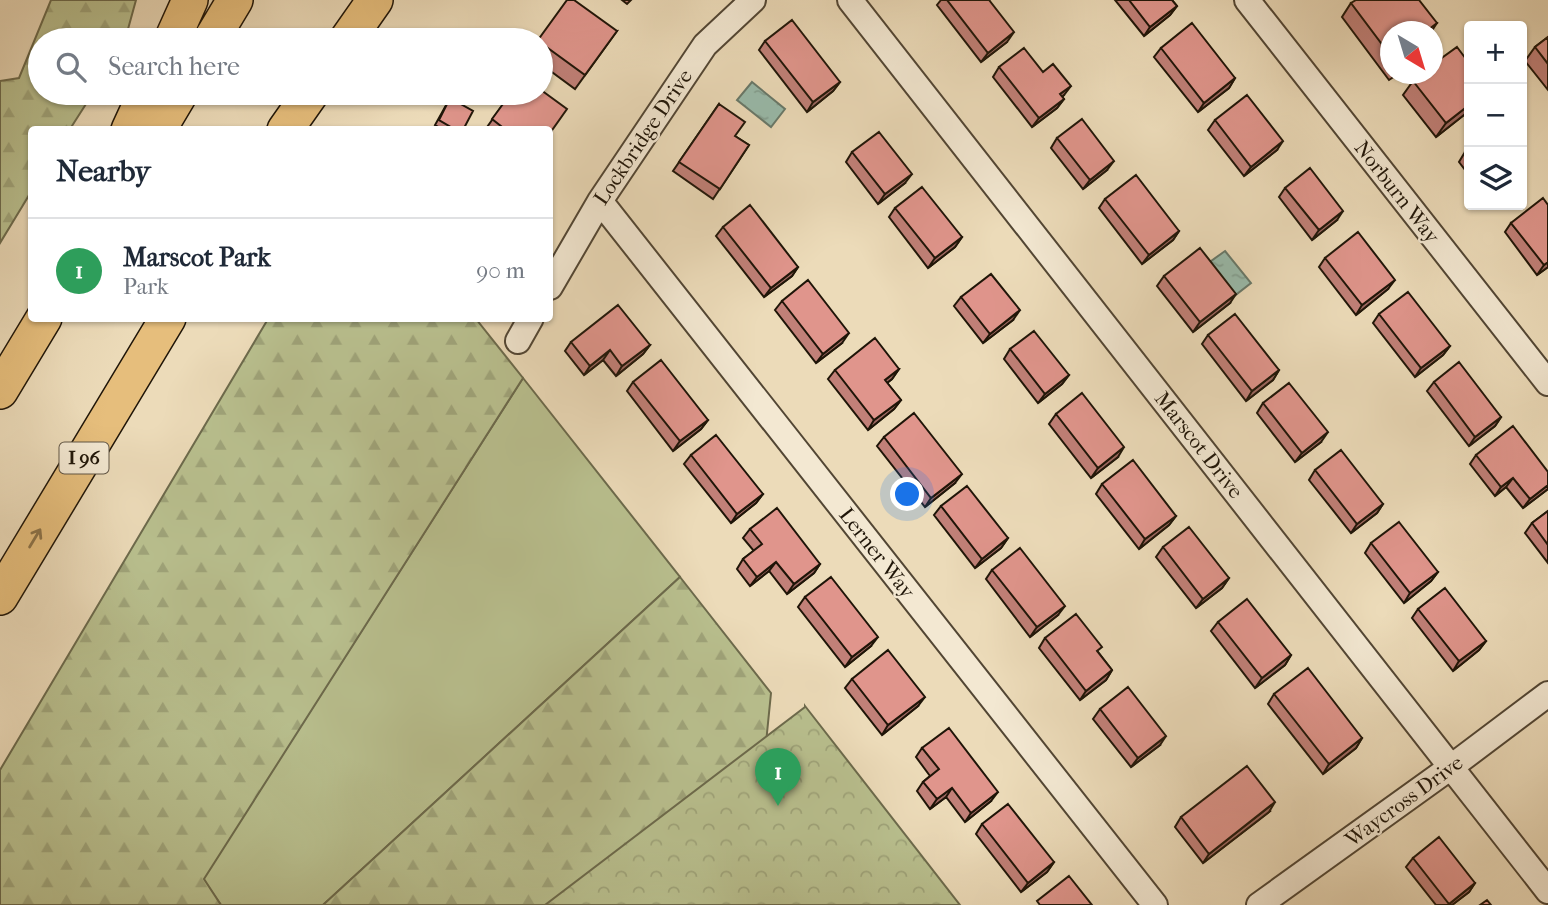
<!DOCTYPE html>
<meta charset="utf-8">
<style>
:root{--surface:#fff;--page:#f6f6f7;--text:#1f2937;--muted:#747a83;--line:#e0e1e3;--accent:#ea580c}
body{margin:0;font-family:"IM FELL French Canon",serif;background:var(--page);color:var(--text)}
.controls{position:absolute;right:21px;top:21px;display:grid;overflow:hidden;border-radius:7px;box-shadow:0 2px 5px #0004}
.controls button{width:63px;height:63px;display:grid;place-items:center;padding:0;border:0;border-bottom:2px solid var(--line);background:var(--surface);color:var(--text);font:35px sans-serif}
.compass{position:absolute;left:1380px;top:21px;width:63px;height:63px;border-radius:50%;background:var(--surface);box-shadow:0 2px 5px #0004;rotate:142deg}
.you{position:absolute;left:908px;top:495px;width:24px;height:24px;margin:-18px;border:5px solid #fff;border-radius:50%;background:#1a73e8;box-shadow:0 0 0 10px #1a73e833}
.badge{display:grid;place-items:center;width:46px;height:46px;border-radius:50%;background:var(--accent);color:#fff;font-size:23px;font-weight:700}
.pin{position:absolute;translate:-50% -58px;filter:drop-shadow(0 2px 4px #0008)}
.pin::after{content:'';position:absolute;top:37px;width:24px;height:21px;background:inherit;clip-path:polygon(0 0,100% 0,50% 100%)}
.list{margin:0;padding:0;list-style:none}
h2{display:flex;justify-content:space-between;align-items:center;height:91px;margin:0;padding:0 28px;font-size:30px}
h2 small{font-size:23px;font-weight:400;color:var(--muted)}
.list li{display:grid;grid-template-columns:46px 1fr auto;gap:21px;align-items:center;box-sizing:border-box;height:105px;padding:0 28px;border-top:2px solid var(--line)}
.list b{display:block;font-size:26px;white-space:nowrap}
.list p{margin:0;font-size:23px;white-space:nowrap;color:var(--muted)}
.list em{font-size:23px;font-style:normal;color:var(--muted)}
.icon{flex:none;width:38px;height:38px;fill:none;stroke:currentColor;stroke-width:2;stroke-linecap:round;stroke-linejoin:round}
.map{position:relative;flex:none;width:1548px;height:905px;overflow:hidden}
.search{position:absolute;background:var(--surface);box-shadow:0 2px 5px #0004;left:28px;top:28px;width:525px;height:77px;display:flex;align-items:center;gap:18px;box-sizing:border-box;padding:0 24px;border-radius:38px;color:var(--muted);font-size:26px}
.panel{position:absolute;background:var(--surface);box-shadow:0 2px 5px #0004;left:28px;top:126px;width:525px;height:196px;border-radius:7px}
.map>svg:first-child{display:block}
</style>
<div class="map">
<svg width="1548" height="905" viewBox="0 0 1548 905">
<defs>
<pattern id="forest-firs" width="22" height="20" patternUnits="userSpaceOnUse" patternTransform="scale(1.75)"><rect width="22" height="20" fill="#b9c08f"/><path d="M5 1l3.5 6h-7zM16 11l3.5 6h-7z" fill="#9fa47a"/></pattern>
<pattern id="park-crowns" width="20" height="18" patternUnits="userSpaceOnUse" patternTransform="scale(1.75)"><rect width="20" height="18" fill="#b9c08f"/><path d="M2 6a3 3 0 1 1 6 0M12 15a3 3 0 1 1 6 0" fill="none" stroke="#9fa47a"/></pattern>
<pattern id="water-ripples" width="26" height="14" patternUnits="userSpaceOnUse" patternTransform="scale(1.75)"><rect width="26" height="14" fill="#99bbab"/><path d="M2 4q2-2 4 0t4 0M15 11q2-2 4 0t4 0" fill="none" stroke="#83a092"/></pattern>
</defs>
<rect width="100%" height="100%" fill="#ecdbb9"/>
<filter id="stains"><feTurbulence type="fractalNoise" baseFrequency=".00286" numOctaves="4"/><feColorMatrix values="0 0 0 0 .2 0 0 0 0 .09 0 0 0 0 .02 0 0 0 .5 -.17"/></filter>
<radialGradient id="worn" r=".72"><stop offset=".6" stop-color="#630" stop-opacity="0"/><stop offset="1" stop-color="#630" stop-opacity=".3"/></radialGradient>
<path fill="#b9c08f" stroke="#6c6a4c" stroke-width="2" d="M523,378L680,577L323,905H221L203,879Z"/>
<path fill="url(#forest-firs)" stroke="#6c6a4c" stroke-width="2" d="M51,0H136L125,40H40V93H93L70,129L32,130L31,192L0,243V81L19,78Z
M268,319H476L523,378L204,879L221,905H0V770Z
M680,577L771,693L764,763L567,905H323Z"/>
<path fill="url(#park-crowns)" stroke="#6c6a4c" stroke-width="2" d="M805,706L960,905H545L805,707Z"/>
<path fill="url(#water-ripples)" stroke="#68796a" stroke-width="2" d="M752,82L785,109L771,127L737,100Z
M1225,251L1251,283L1233,297L1207,264Z"/>
<g fill="none" stroke-linecap="round" stroke-linejoin="round">
<defs>
<path id="minor" d="M850,0L1548,891
M1247,0L1548,383
M600,201L1155,905
M550,287L600,201L705,45L753,0
M518,341L531,318
M1259,905L1451,767L1548,694"/>
<path id="highway" d="M172,40L190,0
M211,40L235,0
M347,40L375,0
M129,130L146,93
M158,130L180,93
M285,130L311,93
M0,391L44,318
M0,597L168,318"/>
</defs>
<use href="#minor" stroke="#524634" stroke-width="28"/>
<use href="#highway" stroke="#1f1508" stroke-width="38"/>
<use href="#minor" stroke="#f3e8d2" stroke-width="24"/>
<use href="#highway" stroke="#e6be7c" stroke-width="35"/>
</g>
<path fill="#c18078" stroke="#1f1508" stroke-width="2" d="M622,0H631L627,4Z
M941,0H989L1007,42L981,62L937,5Z
M1115,0H1172L1177,6L1170,15L1144,36Z
M1351,3L1437,23L1431,32H1390V74H1398L1389,80L1342,17Z
M617,31L575,89L541,64V40Z
M1548,37V90L1525,61L1535,47Z
M765,41L840,82L833,91L807,112L759,50Z
M1161,48L1235,78L1229,88L1198,112L1154,57Z
M999,67L1043,72L1064,95L1062,97L1064,99L1057,108L1032,127L993,77Z
M1413,81L1469,111L1436,137L1403,95Z
M511,93L550,130H485Z
M450,98L463,130H444L435,125Z
M719,104L735,136L749,145L713,199L673,171Z
M1215,120L1277,150L1244,176L1208,130Z
M1057,138L1107,170L1083,189L1051,148Z
M1469,149V175L1459,162L1465,152Z
M852,152L905,183L878,204L846,162Z
M1285,188L1337,220L1312,240L1279,197Z
M1105,199L1179,231L1173,240L1142,264L1099,208Z
M895,208L962,237L955,247L928,268L889,217Z
M1511,223L1548,267L1537,275L1505,232Z
M723,227L798,267L792,276L764,297L716,236Z
M1325,258L1388,289L1356,315L1319,267Z
M1164,276L1230,303L1193,332L1157,286Z
M961,297L1013,320L983,343L954,306Z
M782,301L842,343L816,363L775,310Z
M1379,314L1450,346L1443,355L1415,377L1373,323Z
M1208,335L1279,370L1273,380L1246,401L1202,344Z
M571,342L650,345L643,354L616,376L603,360L584,375L565,351Z
M1010,349L1069,375L1062,384L1038,403L1004,359Z
M899,369L892,379L887,383L901,400L894,409L868,430L828,379L835,370Z
M633,382L708,420L701,429L673,451L627,391Z
M1434,382L1501,417L1495,426L1469,446L1427,391Z
M1263,403L1321,442L1295,462L1257,413Z
M1056,414L1118,457L1091,478L1049,424Z
M884,437L955,483L925,507L877,446Z
M691,455L763,494L756,503L731,523L684,464Z
M1476,455L1548,489L1523,508L1506,487L1495,496L1470,464Z
M1315,470L1383,504L1377,513L1351,533L1309,480Z
M1102,484L1176,516L1169,525L1139,549L1096,494Z
M941,506L1008,538L1001,548L975,568L934,515Z
M1548,511V563L1525,533L1532,523Z
M750,529L820,564L814,573L787,594L769,571L750,586L737,569L743,559L754,551L743,538Z
M1371,543L1438,572L1431,581L1404,603L1365,553Z
M1163,547L1229,578L1222,588L1196,608L1156,557Z
M992,570L1058,615L1030,637L986,579Z
M805,597L871,646L845,667L798,607Z
M1418,609L1486,641L1479,650L1453,671L1412,618Z
M1218,622L1291,655L1285,665L1255,688L1211,631Z
M1045,638L1098,652L1112,670L1106,680L1080,700L1039,648Z
M852,679L918,706L882,735L845,688Z
M1274,694L1362,738L1356,748L1323,774L1268,704Z
M1100,709L1160,745L1131,767L1093,719Z
M922,748L991,801L965,822L946,797L930,809L917,791L923,782L930,776L916,757Z
M1269,812L1203,863L1175,827L1181,817Z
M982,824L1054,862L1047,872L1021,892L976,834Z
M1413,858L1475,883L1469,892L1452,905H1436L1406,867Z"/>
<path fill="#9d6862" stroke="#1f1508" stroke-width="2" d="M1177,6L1170,15L1144,36L1150,27Z
M1014,32L1007,42L981,62L988,53Z
M1235,78L1229,88L1198,112L1204,103Z
M840,82L833,91L807,112L813,102Z
M1071,86L1064,95L1054,103L1060,94Z
M1064,99L1057,108L1032,127L1039,118Z
M1469,105V111L1436,137L1446,123Z
M1283,141L1277,150L1244,176L1251,167Z
M1114,161L1107,170L1083,189L1090,180Z
M912,174L905,183L878,204L885,194Z
M1343,211L1337,220L1312,240L1319,230Z
M1179,231L1173,240L1142,264L1149,255Z
M962,237L955,247L928,268L935,258Z
M1548,262V267L1537,275L1544,265Z
M798,267L792,276L764,297L771,288Z
M1395,280L1388,289L1356,315L1362,305Z
M1236,294L1230,303L1193,332L1200,322Z
M1020,310L1013,320L983,343L990,334Z
M849,333L842,343L816,363L823,354Z
M650,345L643,354L616,376L622,366Z
M1450,346L1443,355L1415,377L1421,368Z
M610,350L603,360L584,375L590,366Z
M899,369L892,379L879,389L885,380Z
M1279,370L1273,380L1246,401L1252,391Z
M1069,375L1062,384L1038,403L1045,394Z
M901,400L894,409L868,430L874,420Z
M1501,417L1495,426L1469,446L1475,437Z
M708,420L701,429L673,451L680,441Z
M1328,432L1321,442L1295,462L1302,453Z
M1124,447L1118,457L1091,478L1098,468Z
M962,474L955,483L925,507L931,498Z
M1513,478L1506,487L1495,496L1501,487Z
M1548,485V489L1523,508L1530,499Z
M763,494L756,503L731,523L737,514Z
M1383,504L1377,513L1351,533L1357,524Z
M1176,516L1169,525L1139,549L1145,539Z
M1008,538L1001,548L975,568L982,559Z
M776,562L769,571L750,586L757,577Z
M820,564L814,573L787,594L794,584Z
M1438,572L1431,581L1404,603L1410,593Z
M1229,578L1222,588L1196,608L1203,599Z
M1065,606L1058,615L1030,637L1037,627Z
M878,637L871,646L845,667L852,657Z
M1486,641L1479,650L1453,671L1459,661Z
M1291,655L1285,665L1255,688L1262,678Z
M1112,670L1106,680L1080,700L1086,691Z
M925,697L918,706L882,735L888,725Z
M1166,736L1160,745L1131,767L1138,758Z
M1362,738L1356,748L1323,774L1329,764Z
M952,788L946,797L930,809L937,799Z
M998,792L991,801L965,822L971,813Z
M1275,802L1269,812L1203,863L1209,854Z
M1054,862L1047,872L1021,892L1028,883Z
M1475,883L1469,892L1452,905H1448Z"/>
<path fill="#e0958c" stroke="#1f1508" stroke-width="2" d="M567,0H574L617,31L585,75L541,43V40H538Z
M947,0H989L1014,32L988,53Z
M1129,0H1172L1177,6L1150,27Z
M1356,0H1419L1437,23L1428,30L1429,32H1390V55L1351,3Z
M792,20L840,82L813,102L765,41Z
M1192,23L1235,78L1204,103L1161,48Z
M1548,37V64L1535,47Z
M1457,47L1469,63V105L1446,123L1413,81L1422,74H1432V65Z
M1024,48L1043,72L1053,64L1071,86L1060,94L1064,99L1039,118L999,67Z
M541,90L567,109L550,133V130H506L492,119L511,93H541Z
M1247,95L1283,141L1251,167L1215,120Z
M450,98L473,111L463,130H456L439,120Z
M719,104L745,122L735,136L749,145L720,189L679,162Z
M1082,119L1114,161L1090,180L1057,138Z
M879,132L912,174L885,194L852,152Z
M1469,149V158L1465,152Z
M1310,168L1343,211L1319,230L1285,188Z
M1136,175L1179,231L1149,255L1105,199Z
M922,187L962,237L935,258L895,208Z
M1543,198L1548,205V262L1544,265L1511,223Z
M750,205L798,267L771,288L723,227Z
M1358,232L1395,280L1362,305L1325,258Z
M1200,248L1236,294L1200,322L1164,276Z
M991,274L1020,310L990,334L961,297Z
M808,280L849,333L823,354L782,301Z
M1408,292L1450,346L1421,368L1379,314Z
M618,305L650,345L622,366L610,350L590,366L571,342Z
M1235,314L1279,370L1252,391L1208,335Z
M1034,331L1069,375L1045,394L1010,349Z
M875,338L899,369L885,380L901,400L874,420L835,370Z
M661,360L708,420L680,441L633,382Z
M1459,362L1501,417L1475,437L1434,382Z
M1289,383L1328,432L1302,453L1263,403Z
M1082,393L1124,447L1098,468L1056,414Z
M914,413L962,474L931,498L884,437Z
M1513,426L1548,472V485L1530,499L1513,478L1501,487L1476,455Z
M716,435L763,494L737,514L691,455Z
M1341,450L1383,504L1357,524L1315,470Z
M1133,460L1176,516L1145,539L1102,484Z
M967,486L1008,538L982,559L941,506Z
M777,508L820,564L794,584L776,562L757,577L743,559L762,544L750,529Z
M1548,511V545L1532,523Z
M1399,522L1438,572L1410,593L1371,543Z
M1189,527L1229,578L1203,599L1163,547Z
M1020,548L1065,606L1037,627L992,570Z
M831,577L878,637L852,657L805,597Z
M1445,588L1486,641L1459,661L1418,609Z
M1247,599L1291,655L1262,678L1218,622Z
M1076,614L1102,647L1097,651L1112,670L1086,691L1045,638Z
M888,650L925,697L888,725L852,679Z
M1308,668L1362,738L1329,764L1274,694Z
M1128,687L1166,736L1138,758L1100,709Z
M949,728L998,792L971,813L952,788L937,799L923,782L939,769L922,748Z
M1247,766L1275,802L1209,854L1181,817Z
M1008,804L1054,862L1028,883L982,824Z
M1439,837L1475,883L1449,904L1413,858Z
M1069,876L1092,905H1040L1037,901Z
M1487,900L1491,905H1480Z"/>
<defs><path id="oneway-shaft" d="M-6 0H5M1.5-3L5.5 0L1.5 3" fill="none" stroke-width="1.6" stroke-linecap="round" stroke-linejoin="round" transform="scale(1.75)"/></defs>
<use stroke="#8c7248" href="#oneway-shaft" transform="translate(35 538) rotate(-59)"/>
<g text-anchor="middle" dominant-baseline="central" stroke-width="5" stroke-linejoin="round" paint-order="stroke">
<rect fill="#f3e8d2" stroke="#5f5445" stroke-width="2" x="59.5" y="442.5" width="49" height="31" rx="5"/>
<g font-size="19" font-weight="bold" fill="#1f1508">
<text x="84" y="458">I 96</text>
</g>
<g font-size="21" fill="#1f1508" stroke="#f3e8d2">
<text transform="translate(643 137) rotate(-56)">Lockbridge Drive</text>
<text transform="translate(1397 192) rotate(52)">Norburn Way</text>
<text transform="translate(1199 445) rotate(52)">Marscot Drive</text>
<text transform="translate(877 553) rotate(52)">Lerner Way</text>
<text transform="translate(1404 801) rotate(-36)">Waycross Drive</text>
</g>
</g>
<rect width="100%" height="100%" filter="url(#stains)"/>
<rect width="100%" height="100%" fill="url(#worn)"/>
</svg>
<div class="controls">
<button>+</button>
<button>−</button>
<button><svg class="icon" aria-label="layers" viewBox="0 0 24 24"><path d="M12 4l9 5-9 5-9-5zM3 14l9 5 9-5"/></svg></button>
</div>
<svg class="compass" viewBox="-18 -18 36 36"><path d="M0-13l5 13h-10z" fill="#e53935"/><path d="M0 13l5-13h-10z" fill="#747a83"/></svg>
<div class="you"></div>
<div class="pin badge" style="left:778px;top:806px;background:#2e9e5b">1</div>
<div class="search"><svg class="icon" aria-label="search" viewBox="0 0 24 24"><circle cx="10" cy="10" r="6"/><path d="M15 15l6 6"/></svg>Search here</div>
<section class="panel">
<h2>Nearby<small></small></h2>
<ul class="list">
<li><span class="badge" style="background:#2e9e5b">1</span><div><b>Marscot Park</b><p>Park</p></div><em>90 m</em></li>
</ul>
</section>
</div>
